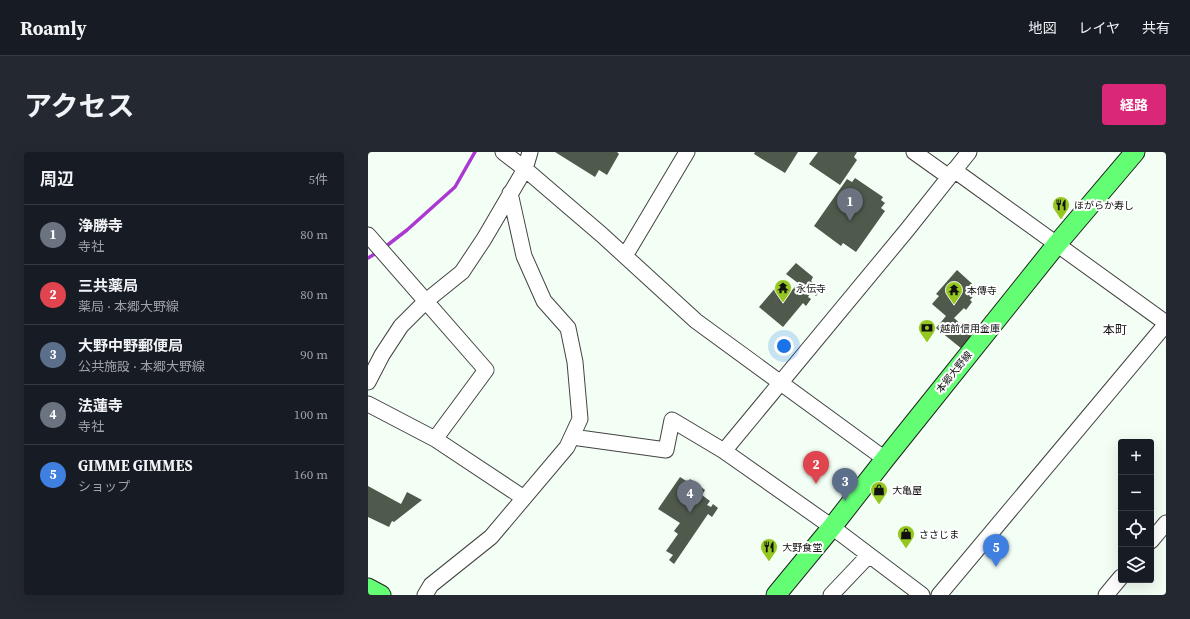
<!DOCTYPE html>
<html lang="ja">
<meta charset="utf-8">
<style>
:root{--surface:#171b24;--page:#242831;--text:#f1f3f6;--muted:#9ea1a6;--line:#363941;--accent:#db2777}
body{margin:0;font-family:"Source Serif 4","Noto Sans JP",serif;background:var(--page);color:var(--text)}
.controls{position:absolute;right:12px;bottom:12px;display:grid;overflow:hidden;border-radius:4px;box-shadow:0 4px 16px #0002}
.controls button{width:36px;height:36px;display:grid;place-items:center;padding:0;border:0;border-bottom:1px solid var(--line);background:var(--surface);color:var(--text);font:20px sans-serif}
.you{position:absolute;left:416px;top:194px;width:14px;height:14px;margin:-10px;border:3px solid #fff;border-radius:50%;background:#1a73e8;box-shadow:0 0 0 6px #1a73e833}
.badge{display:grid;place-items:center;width:26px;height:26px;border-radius:50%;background:var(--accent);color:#fff;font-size:13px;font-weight:700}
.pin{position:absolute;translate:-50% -33px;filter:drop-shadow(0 1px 2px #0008)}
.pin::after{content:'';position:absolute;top:21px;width:14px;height:12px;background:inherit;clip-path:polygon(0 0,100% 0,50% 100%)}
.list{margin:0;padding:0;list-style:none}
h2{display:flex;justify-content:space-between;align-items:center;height:52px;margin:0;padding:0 16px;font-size:17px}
h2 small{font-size:13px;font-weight:400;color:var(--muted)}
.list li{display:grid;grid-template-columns:26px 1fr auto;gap:12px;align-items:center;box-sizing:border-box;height:60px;padding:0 16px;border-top:1px solid var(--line)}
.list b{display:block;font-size:15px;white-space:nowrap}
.list p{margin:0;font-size:13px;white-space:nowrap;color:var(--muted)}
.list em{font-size:13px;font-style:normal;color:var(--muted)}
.icon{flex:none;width:22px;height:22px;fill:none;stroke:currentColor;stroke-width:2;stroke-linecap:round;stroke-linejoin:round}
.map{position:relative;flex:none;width:798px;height:443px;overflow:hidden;border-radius:4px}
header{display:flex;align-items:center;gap:24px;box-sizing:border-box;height:56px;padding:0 20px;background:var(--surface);border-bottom:1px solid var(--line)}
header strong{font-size:19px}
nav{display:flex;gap:22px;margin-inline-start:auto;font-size:14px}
.intro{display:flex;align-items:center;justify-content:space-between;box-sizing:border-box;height:96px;padding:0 24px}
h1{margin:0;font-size:28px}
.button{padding:10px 18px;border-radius:4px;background:var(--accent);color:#fff;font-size:14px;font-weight:700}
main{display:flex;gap:24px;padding:0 24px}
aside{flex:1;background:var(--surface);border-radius:4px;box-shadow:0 4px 16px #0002}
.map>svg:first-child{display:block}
</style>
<header>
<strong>Roamly</strong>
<nav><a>地図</a><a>レイヤ</a><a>共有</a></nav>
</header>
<div class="intro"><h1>アクセス</h1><a class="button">経路</a></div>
<main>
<aside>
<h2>周辺<small>5件</small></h2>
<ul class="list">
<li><span class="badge" style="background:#6b7280">1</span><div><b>浄勝寺</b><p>寺社</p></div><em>80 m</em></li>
<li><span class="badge" style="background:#e0444e">2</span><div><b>三共薬局</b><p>薬局 · 本郷大野線</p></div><em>80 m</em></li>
<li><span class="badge" style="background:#5c6f8a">3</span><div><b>大野中野郵便局</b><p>公共施設 · 本郷大野線</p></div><em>90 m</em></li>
<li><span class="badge" style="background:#6b7280">4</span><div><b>法蓮寺</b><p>寺社</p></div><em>100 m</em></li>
<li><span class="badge" style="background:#3f7fe0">5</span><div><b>GIMME GIMMES</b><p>ショップ</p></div><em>160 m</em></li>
</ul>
</aside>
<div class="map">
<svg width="798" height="443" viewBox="0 0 798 443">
<rect width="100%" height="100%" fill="#f3fff5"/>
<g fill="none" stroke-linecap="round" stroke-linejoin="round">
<path stroke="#ac38d3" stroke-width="3.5" d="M17,95L39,78L87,35L107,0
M0,106L10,100"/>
</g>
<path fill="#4f594c" d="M187,0H249L251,2L239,23L231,18L227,25Z
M387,0H430L417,21L386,2Z
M450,0H489L486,5L489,8L472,33L441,12Z
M487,26L515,45L513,48L517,51L513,56L517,59L488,100L475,91L473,94L446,74L479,27L484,30Z
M428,111L445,125L443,129L453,138L448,144L443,140L440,145L443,147L438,154L435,151L415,175L391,155L409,134L420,143L430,131L418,122Z
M589,118L611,138L602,148L604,150L598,158L596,156L586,166L596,175L599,171L604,176L602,178L607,182L594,197L568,176L578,164L564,152L571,144L568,142Z
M312,325L320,330L322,327L337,338L334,343L342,349L339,353L343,355L345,352L350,356L344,365L340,362L306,412L301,408L305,403L298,399L310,382L306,379L312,371L290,357Z
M0,334L33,352L39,340L54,348L26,370L24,369L21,375L0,365Z"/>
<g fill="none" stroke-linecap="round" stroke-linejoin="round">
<defs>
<path id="minor" d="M135,0L157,17L234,83L328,169L517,307
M546,0L581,25
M586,18L798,171
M0,83L118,218L67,287
M257,104L319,0
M0,230L14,203L33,174L58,149L94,120L116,87L157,17L162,0
M0,252L67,287L156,346
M204,285L298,298L304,268L356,299L464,375L554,443
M356,299L539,78L601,0
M783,389L798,371
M57,443L63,433L123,385L199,295L212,267L207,210L200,176L176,149L156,104L142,41
M463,443L501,403
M571,443L798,172
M738,443L753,425"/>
<path id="major" d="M0,436L13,443
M408,443L464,375L517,307L689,92L767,0"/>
</defs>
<use href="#minor" stroke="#434343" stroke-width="17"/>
<use href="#major" stroke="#212121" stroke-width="21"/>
<use href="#minor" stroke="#fff" stroke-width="15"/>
<use href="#major" stroke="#64fe74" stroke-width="19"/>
</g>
<defs>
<symbol id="restaurant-pin" viewBox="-11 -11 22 30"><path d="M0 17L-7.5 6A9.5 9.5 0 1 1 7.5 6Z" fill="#95c721" stroke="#fff"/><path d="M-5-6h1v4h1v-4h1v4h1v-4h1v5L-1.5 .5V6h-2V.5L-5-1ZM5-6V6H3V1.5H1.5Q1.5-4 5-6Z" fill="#111"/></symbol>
<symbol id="temple-pin" viewBox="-11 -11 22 30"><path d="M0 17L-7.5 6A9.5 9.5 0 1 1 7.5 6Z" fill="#95c721" stroke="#fff"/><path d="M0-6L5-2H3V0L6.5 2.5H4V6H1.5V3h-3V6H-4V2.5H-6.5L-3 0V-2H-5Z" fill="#111"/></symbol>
<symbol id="bank-pin" viewBox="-11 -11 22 30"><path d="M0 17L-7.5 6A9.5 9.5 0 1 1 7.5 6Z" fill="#95c721" stroke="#fff"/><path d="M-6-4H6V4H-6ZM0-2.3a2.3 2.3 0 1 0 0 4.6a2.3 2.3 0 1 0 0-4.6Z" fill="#111"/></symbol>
<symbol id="shop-pin" viewBox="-11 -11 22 30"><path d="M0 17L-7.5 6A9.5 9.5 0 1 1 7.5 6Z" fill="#95c721" stroke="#fff"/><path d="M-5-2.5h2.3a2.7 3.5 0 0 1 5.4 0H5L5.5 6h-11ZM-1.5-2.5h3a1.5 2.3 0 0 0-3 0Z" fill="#111"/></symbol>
</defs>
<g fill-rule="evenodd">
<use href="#restaurant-pin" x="683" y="43" width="20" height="27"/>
<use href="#temple-pin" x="405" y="126" width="20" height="27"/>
<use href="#temple-pin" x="576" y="128" width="20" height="27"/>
<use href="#bank-pin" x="549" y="166" width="20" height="27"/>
<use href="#shop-pin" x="501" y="328" width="20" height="27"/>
<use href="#shop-pin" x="528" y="372" width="20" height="27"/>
<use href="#restaurant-pin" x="391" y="385" width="20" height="27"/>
</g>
<g text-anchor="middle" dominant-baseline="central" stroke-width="4" stroke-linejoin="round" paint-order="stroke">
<g font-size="10" fill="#101010" stroke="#fff" text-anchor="start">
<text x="706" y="53">ほがらか寿し</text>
<text x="428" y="136">永伝寺</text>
<text x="599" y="138">本傳寺</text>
<text x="572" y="176">越前信用金庫</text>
<text x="524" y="338">大亀屋</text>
<text x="551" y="382">ささじま</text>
<text x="414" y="395">大野食堂</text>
</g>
<g font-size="10" fill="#101010" stroke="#fff">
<text transform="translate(586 220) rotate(-51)">本郷大野線</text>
</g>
<g font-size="12" fill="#101010" stroke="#fff">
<text x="747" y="178">本町</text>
</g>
</g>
</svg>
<div class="controls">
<button>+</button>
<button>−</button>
<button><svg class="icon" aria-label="locate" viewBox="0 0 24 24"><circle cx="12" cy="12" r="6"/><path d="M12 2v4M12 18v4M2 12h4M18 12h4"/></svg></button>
<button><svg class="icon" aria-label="layers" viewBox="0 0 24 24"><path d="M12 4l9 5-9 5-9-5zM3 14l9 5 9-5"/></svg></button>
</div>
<div class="you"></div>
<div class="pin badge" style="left:482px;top:69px;background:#6b7280">1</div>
<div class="pin badge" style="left:448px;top:332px;background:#e0444e">2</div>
<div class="pin badge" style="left:477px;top:349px;background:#5c6f8a">3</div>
<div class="pin badge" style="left:322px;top:361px;background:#6b7280">4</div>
<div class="pin badge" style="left:628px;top:415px;background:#3f7fe0">5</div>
</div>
</main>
